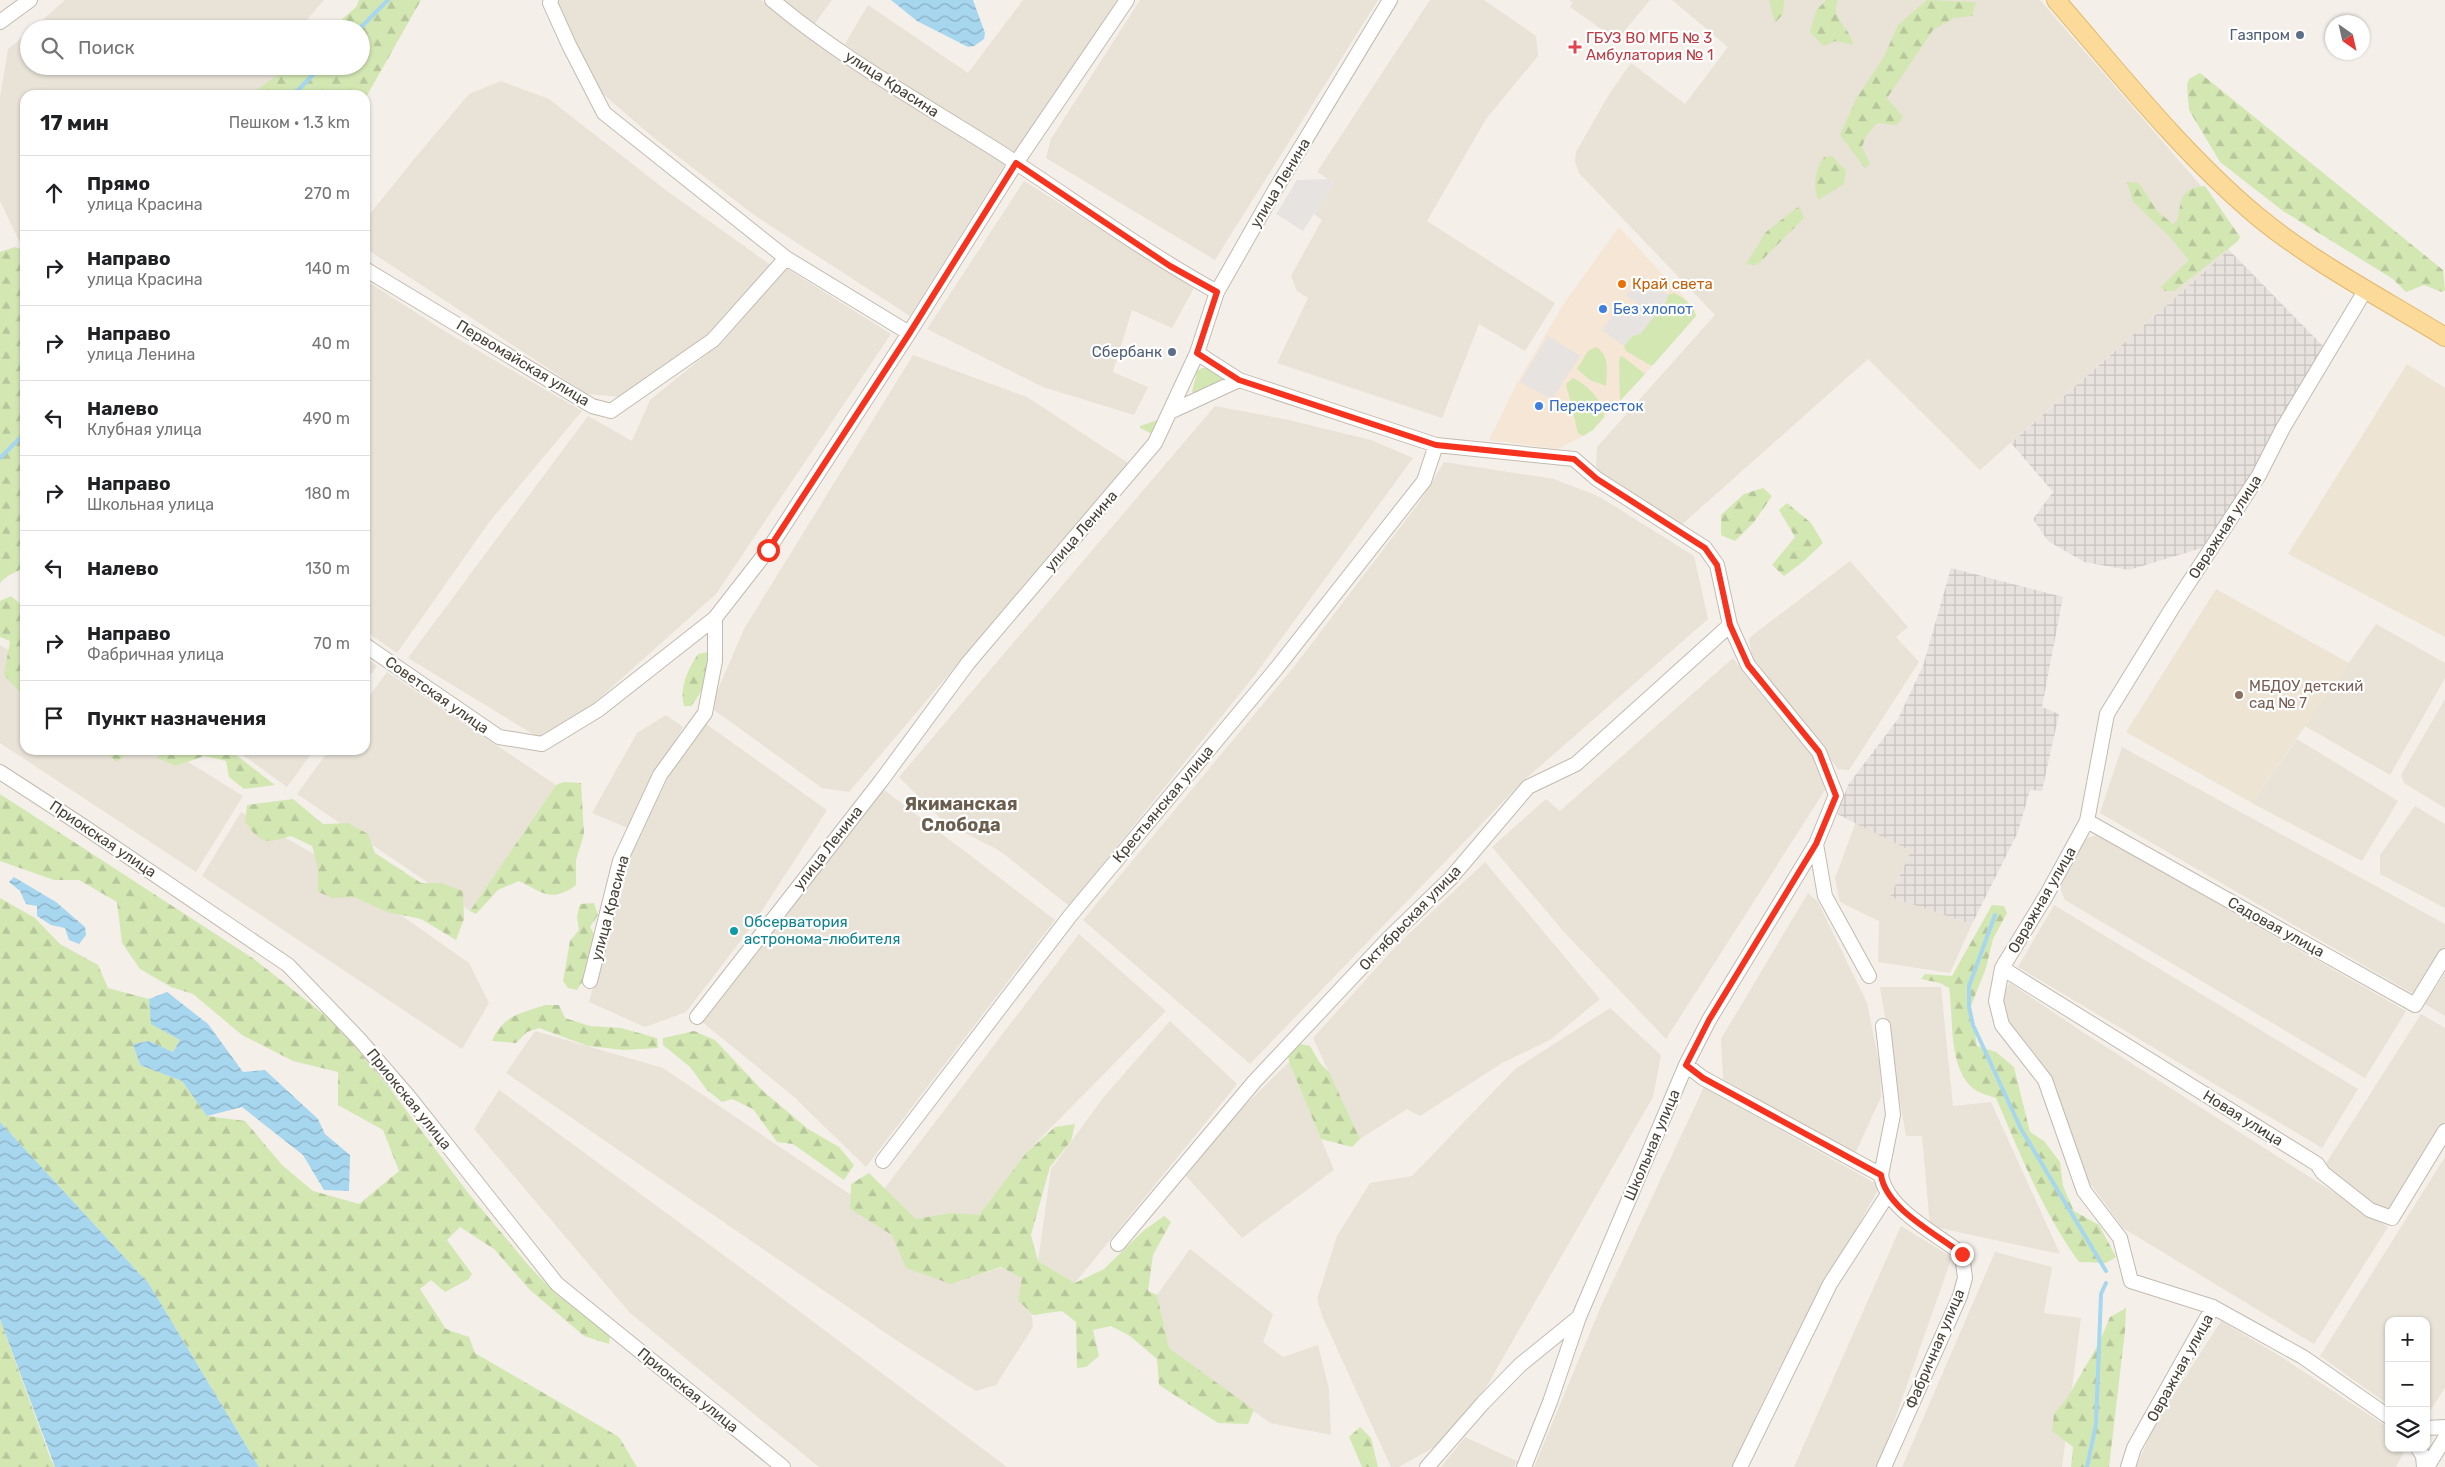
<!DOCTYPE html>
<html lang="ru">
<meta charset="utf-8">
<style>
:root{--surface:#fff;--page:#f2f2f2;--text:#202124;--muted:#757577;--line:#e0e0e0}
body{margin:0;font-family:Rubik,sans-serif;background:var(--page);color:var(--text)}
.controls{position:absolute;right:15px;bottom:15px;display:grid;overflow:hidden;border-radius:10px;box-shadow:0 1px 4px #0004}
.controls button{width:45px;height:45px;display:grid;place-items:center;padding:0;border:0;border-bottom:1px solid var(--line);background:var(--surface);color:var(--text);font:25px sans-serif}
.compass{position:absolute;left:2325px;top:15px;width:45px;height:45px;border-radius:50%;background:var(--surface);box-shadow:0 1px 4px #0004;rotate:146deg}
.stop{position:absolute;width:15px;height:15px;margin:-11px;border:4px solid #f6331f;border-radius:50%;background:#fff}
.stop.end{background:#f6331f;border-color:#fff;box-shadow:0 1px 5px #0008}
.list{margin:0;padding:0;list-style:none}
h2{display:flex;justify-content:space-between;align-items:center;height:65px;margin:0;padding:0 20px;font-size:21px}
h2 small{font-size:16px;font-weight:400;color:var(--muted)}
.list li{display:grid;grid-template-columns:32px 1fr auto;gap:15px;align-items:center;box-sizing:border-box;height:75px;padding:0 20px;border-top:1px solid var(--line)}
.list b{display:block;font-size:19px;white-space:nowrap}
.list p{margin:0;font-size:16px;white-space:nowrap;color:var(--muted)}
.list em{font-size:16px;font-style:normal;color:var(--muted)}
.icon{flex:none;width:28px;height:28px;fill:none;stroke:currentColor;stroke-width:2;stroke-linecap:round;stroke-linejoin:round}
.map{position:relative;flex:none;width:2445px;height:1467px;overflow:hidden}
.search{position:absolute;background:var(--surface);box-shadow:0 1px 4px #0004;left:20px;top:20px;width:350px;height:55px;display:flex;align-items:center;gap:12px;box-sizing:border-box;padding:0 18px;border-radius:28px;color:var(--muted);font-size:19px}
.panel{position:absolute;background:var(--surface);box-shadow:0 1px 4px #0004;left:20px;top:90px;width:350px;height:665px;border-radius:15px}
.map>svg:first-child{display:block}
</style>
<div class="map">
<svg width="2445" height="1467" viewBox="0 0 2445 1467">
<defs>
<pattern id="industrial-grid" width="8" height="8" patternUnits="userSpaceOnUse" patternTransform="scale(1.25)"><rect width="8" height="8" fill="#e7e2de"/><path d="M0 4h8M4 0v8" fill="none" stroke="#c8c3bf"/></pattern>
<pattern id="forest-firs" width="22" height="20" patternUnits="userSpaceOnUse" patternTransform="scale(1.25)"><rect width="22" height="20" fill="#d3e7b3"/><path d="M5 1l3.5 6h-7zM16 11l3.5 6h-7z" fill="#b7c79b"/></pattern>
<pattern id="water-waves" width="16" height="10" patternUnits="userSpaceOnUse" patternTransform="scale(1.25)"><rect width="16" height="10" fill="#a7d6ef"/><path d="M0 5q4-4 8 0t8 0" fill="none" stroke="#8aafc2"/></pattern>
</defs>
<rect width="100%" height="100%" fill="#f4f0e9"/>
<path fill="#e8e2d7" d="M65,0H324L299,29H32Z
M559,0H761L831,53L1007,161L910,316L754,215L654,138L603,94L557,8Z
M782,0H832L813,26Z
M1023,0H1117L1017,153L891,77L845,44L868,5L968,73Z
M1140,0H1378L1215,260L1046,158L1051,139Z
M1430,0H1484L1536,36L1538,56L1486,119L1427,221L1555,303L1525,351L1479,324L1442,418L1277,363L1308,298L1297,291L1291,276L1322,220L1314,214L1334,183L1317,172Z
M1569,0H1650L1617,40L1570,7L1573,3Z
M1672,0H2040L2208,194L2229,250L1980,470L1868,359L1679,527L1605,480L1596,466L1597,447L1715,315L1579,173L1575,162L1576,152L1608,96L1631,63L1685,104L1728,47Z
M29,32V66H287L258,95H25V253L0,201V97L8,49Z
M501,81L549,99L667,191L772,266L712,333L622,397L587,394L365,248V220L415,158L469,94Z
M1024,181L1194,288L1172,328L1132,310L1113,372L1148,387L1134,415L1043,387L927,329Z
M786,268L891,334L716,594L574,721L541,739L408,658L588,416L632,441L650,400L723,341Z
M365,280L446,332L582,411L490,521L397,653L365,631Z
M913,355L1027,397L1128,463L849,792L822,788L714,710L716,694L744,629Z
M1215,406L1289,420L1371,440L1413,458L1254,676L1069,906L1000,851L944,822L899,777Z
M1444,462L1554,479L1600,497L1694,556L1708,619L1521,783L1250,1064L1083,920L1293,668L1421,500Z
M1850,561L1908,627L1896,637L1919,662L1849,770L1838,769L1752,657L1749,638Z
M2376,624L2445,663V678L2390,775L2305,726Z
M0,645L25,660V750H169L243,796L196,872L0,743Z
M365,657L377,666L365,682Z
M1733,658L1763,697L1810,750L1825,790L1666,1039L1564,932L1492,847L1546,799L1560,811Z
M387,672L556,785L470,911L297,794L329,750H365V702Z
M2445,699V808L2404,783L2401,775Z
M666,715L683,727L628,828L592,813L637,733Z
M706,724L827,810L752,926L686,1012L645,1027L589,1002L630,850L676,763Z
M2297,739L2398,801L2362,861L2252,803Z
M2122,747L2445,924V949L2417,996L2100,813Z
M236,750H314L287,787Z
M884,790L1055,920L866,1167L792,1095L702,1022L753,951Z
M2415,806L2445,824V908L2380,874V855Z
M241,812L317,856L469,963L489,1003L462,1049L202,876Z
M1856,822L1911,851L1890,897L1972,924L1950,973L1878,962L1879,921L1840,902L1835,878Z
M2097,835L2406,1011L2365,1078L2065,900L2060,888L2085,839Z
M1485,862L1600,999L1550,1040L1502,1063L1420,1116L1407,1109L1360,1139L1313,1038L1397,945Z
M1808,893L1818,902L1867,1003L1880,1068L1881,1097L1855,1154L1723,1079L1721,1039Z
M2054,905L2358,1089L2322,1148L2018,967Z
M1079,934L1166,1011L1026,1153L979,1215L916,1219L884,1189Z
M2445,973V1016L2425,1004Z
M2010,983L2081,1031L2388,1227L2314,1344L2123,1228L2083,1174L2048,1078L2005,1024L2000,998Z
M1880,987H1941L1953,1106L1991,1102L2060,1254L1930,1226L1922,1136H1906Z
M1610,1008L1661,1055L1653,1097L1485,1389L1436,1446L1399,1467H1391L1323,1318L1317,1299L1337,1236L1370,1183L1412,1176L1515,1069Z
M2421,1014L2445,1028V1121L2392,1211L2377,1209L2323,1168Z
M1170,1021L1237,1084L1075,1283L1038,1261L1051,1169L1103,1098Z
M535,1031L663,1068L851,1195L955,1282L1001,1268L1028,1279L1033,1327L996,1385L976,1391L896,1340L506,1073Z
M1289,1062L1334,1170L1242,1238L1186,1176L1239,1111Z
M1704,1087L1880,1186L1777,1372L1732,1467H1534L1602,1304Z
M499,1090L771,1290L1007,1467H819L630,1313L474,1129Z
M2445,1157V1388L2426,1417V1321H2389V1405L2320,1356Z
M1901,1226L1952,1257L1884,1450L1876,1467H1794Z
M1190,1249L1273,1314L1263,1342L1283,1357L1318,1345L1329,1389L1331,1435L1270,1423L1169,1348L1157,1295Z
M1995,1252L2052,1267L2044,1313L2081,1318L2062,1467H1902Z
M2221,1321L2280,1356L2389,1428V1448H2406L2396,1467H2136L2156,1422Z
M1465,1437L1517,1461L1514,1467H1441Z"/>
<path fill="#f5e6d5" d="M1619,227L1684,297L1694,310L1696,316L1645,374L1593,430L1583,436L1558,449L1489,440L1516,385L1563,305Z"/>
<path fill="url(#industrial-grid)" d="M2229,250L2323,346L2268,450L2202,548L2129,570L2084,562L2048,541L2033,519L2053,492L2011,443Z
M1951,568L2063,597L2042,707L2059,714L2042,791L2030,790L2018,832L1972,924L1890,897L1911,851L1837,814L1848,785L1898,719L1923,666Z"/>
<path fill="#ede4d3" d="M2407,364L2445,388V637L2288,554Z
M2216,589L2349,663L2252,803L2126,732Z"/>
<path fill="#d3e7b3" d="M1674,293C1684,298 1693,304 1696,316L1653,365H1650L1626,351L1624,346L1632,336L1640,334L1666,302L1668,295Z
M1596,347C1610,355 1607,373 1606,386L1590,380L1577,369L1588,351Z
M1622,356L1645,374L1620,401L1619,359Z
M1202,368H1207L1226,379L1196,393L1192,392L1197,371Z
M1573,378C1588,385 1603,401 1604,417L1593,430L1583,436L1578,433L1566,384Z
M1158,420L1155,431L1150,433L1140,428V426Z"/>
<path fill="url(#forest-firs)" d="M359,0H421L365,99V95H250L290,66H361V29H331L356,7Z
M1769,0H1784L1783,14L1775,23Z
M1826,0H1838C1829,19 1851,27 1853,45L1836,41L1823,46L1810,32L1816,11Z
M1927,0L1976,2L1972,16L1954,18L1933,30L1887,98L1903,117L1897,125L1877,123L1866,136L1862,147L1870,164L1865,168L1840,135L1856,99L1884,57L1898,25Z
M2200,73L2443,270L2445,290L2442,292L2424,285L2406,292L2393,279L2283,211L2220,162L2189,110L2187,85L2189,79Z
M1832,156L1846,171L1844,184L1818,200C1813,185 1815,170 1824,157Z
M2127,182L2139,183L2157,211L2173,224L2177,221C2182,199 2180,188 2205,186L2240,237L2238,241L2174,291H2165L2161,287L2189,260L2167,234L2133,202Z
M1799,206L1804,218L1757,265L1746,264L1766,232Z
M15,247L25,251V567L6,577L0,583V252Z
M1763,488L1772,496L1754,522L1735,541L1721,535V515L1744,494Z
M1787,503L1811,523L1823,543L1804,561L1784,576L1772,565L1795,537L1779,510Z
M11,596L25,608V692L18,690L4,675L10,641L0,637V601Z
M708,652C711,673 704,690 691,706H684C679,688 688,669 698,654Z
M103,750H130L117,762Z
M162,750H239L236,755L275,785L244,789L229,777L226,761L204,756L176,766L157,758Z
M564,782L581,783L584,834L576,860V885C552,903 543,893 519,881L498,890L476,914L470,911L556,785Z
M0,794L254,959L336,1024L388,1086L469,1194L530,1267L555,1293L610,1335L609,1344L584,1336L530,1290L494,1249L460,1227L447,1240L472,1274L469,1279L445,1292L431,1280L420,1289L446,1329L469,1337L475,1353L619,1437L637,1467H259L149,1284L0,1122V898L35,918L60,944L98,965L108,988L149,999L152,1024L180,1040L173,1052L149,1041L133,1044L140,1065L182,1081L207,1116L245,1121L282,1165L313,1191L359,1204L399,1171L383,1130L338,1105V1072L293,1061L242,1035L193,994L171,987L140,969L122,943L117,902L79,880H54L0,861Z
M293,799L323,824L348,823L368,834L375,853L421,883H441L463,891L464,919L456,940L421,919L387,912L354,897L333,898L318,892V868L312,846L291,836C265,844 260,844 245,821L247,805Z
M594,903L598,915L590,927L595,936L587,975L577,990L568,988L563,981L570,941L579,930L577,916L580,904Z
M1992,905L2004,906L2007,913L1993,939L1986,968L1971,1006L1977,1046L1996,1052L2014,1067L2030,1132L2044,1141L2060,1162L2063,1186L2074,1211L2099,1225L2116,1257L2106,1263L2079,1262C2043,1212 2020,1154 1996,1098C1990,1096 1982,1094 1977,1091C1947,1073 1954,1018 1949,988L1940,983L1921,979L1925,974L1952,976Z
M545,1005H559L565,1018L590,1026L621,1028L657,1038L658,1048L624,1050L588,1046L539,1028L527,1032L516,1043L492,1041C503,1015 520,1014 545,1005Z
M694,1031L715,1040L763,1091L808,1129L839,1147L854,1165L844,1180L793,1144L777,1142L753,1109L732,1099L722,1102L707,1090L690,1067L663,1045V1038Z
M1296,1043L1310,1046L1320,1063L1329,1072L1360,1139L1352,1147L1321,1139L1289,1062L1288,1054Z
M1075,1124L1071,1141L1050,1167L1031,1235L1038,1261L1075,1283L1104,1269L1143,1231L1164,1216L1171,1222L1153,1255L1148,1291L1157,1295L1169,1348L1254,1410L1248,1424L1218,1423L1159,1385L1157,1359L1130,1336L1111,1326L1093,1330L1099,1356L1086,1367L1077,1368L1076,1322L1062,1311L1033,1315L1018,1300L1022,1278L1001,1267L951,1284L906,1268L892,1235L850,1209L851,1184L869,1173L916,1219L951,1213L979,1215L1026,1153L1055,1127Z
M2126,1308L2125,1331L2109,1467H2071L2073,1447L2052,1431L2054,1414L2066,1400L2099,1343L2110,1317Z
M0,1319L51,1460L55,1467H0Z
M1360,1427L1371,1438L1378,1467H1362L1349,1437Z"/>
<path fill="#e6e3e1" d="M1328,179L1334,183L1303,231L1276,214L1297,180Z
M1641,275L1668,295L1666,302L1640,334L1632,336L1624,346L1602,330L1616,311L1625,318L1636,302L1626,296Z
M1548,336L1580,356L1552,399L1520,382Z"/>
<path fill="url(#water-waves)" d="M891,0H973L985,33L984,39L974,46L968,47L917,21Z
M14,877L56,902L85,927L86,935L79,944L69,940L65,928L51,925L37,916V906L26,904L20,891L9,882Z
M167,992L208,1024L243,1072L265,1070L318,1119L325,1134L350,1155L349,1191L324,1190L303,1155L242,1107L207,1116L182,1081L140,1065L133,1044L149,1041L173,1052L180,1040L151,1024L149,999Z
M0,1122L149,1284L259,1467H55L0,1319Z"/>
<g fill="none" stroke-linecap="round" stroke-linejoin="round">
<path stroke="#a7d6ef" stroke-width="4" d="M359,29L388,0
M293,95L322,66
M0,458L25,433
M1995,915L1969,986V1007L1973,1025L2021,1129L2106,1271
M2087,1467L2096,1424L2101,1294L2106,1283"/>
<defs>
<path id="minor" d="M551,0L550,3L569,45L604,113L786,258L909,333
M772,0C841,58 922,103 998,151C1071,198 1141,250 1217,292
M0,22L30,0
M365,269L592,406L611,411L713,340L786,258
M1239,380L1436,445L1574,459L1597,479L1705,548L1717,565L1730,625L1748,665L1819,752L1836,795L1816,844L1709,1020L1686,1065L1579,1317L1550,1402L1524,1467
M1170,412L1239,380L1197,353
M365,645L499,737L542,744L598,710L715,618
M0,772L83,826L288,965L359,1039L409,1097L557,1284L783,1467
M2087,821L2415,1005L2445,956
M1816,844L1825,896L1869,976
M2002,968L2317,1164L2323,1173L2370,1210L2392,1218L2445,1131
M590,981L620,861L660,775L705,713L715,661V618L768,550L909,333L1016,163L1127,0
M697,1017L881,781L968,663L1155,443L1197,353L1217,292L1275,190L1390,0
M1883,1026L1893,1115L1881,1175C1886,1209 1937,1234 1962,1254L1965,1278L1960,1296L1884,1467
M1686,1065L1703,1078L1881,1175
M883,1161L1070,916L1276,669L1424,481L1436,445
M1118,1244L1254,1082L1388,939L1450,879L1528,787L1576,764L1730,625
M2213,1307L2303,1357L2389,1417
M2426,1428L2445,1427
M2418,1448L2423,1456L2424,1467
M1427,1467L1483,1403L1520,1365L1579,1317
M1740,1467L1830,1284L1888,1194
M2128,1467L2134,1448L2213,1307L2131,1281L2120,1238L2084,1191L2045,1080L2002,1025L1996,1001L2002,968L2046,896L2087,821L2107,714L2171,610L2259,475L2283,428L2366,289
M2427,1467L2445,1438"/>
<path id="major" d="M2056,0C2120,74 2182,153 2257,216C2314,263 2382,298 2445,337"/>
</defs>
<use href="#minor" stroke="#c3baaf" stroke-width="16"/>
<use href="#major" stroke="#e2b76a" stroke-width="20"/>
<use href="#minor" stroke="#fff" stroke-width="14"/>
<use href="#major" stroke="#fcdb9a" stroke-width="18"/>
</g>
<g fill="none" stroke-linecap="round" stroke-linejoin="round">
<path stroke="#f6331f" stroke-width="6" d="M768,550L909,334L1016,163L1170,266L1217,292L1197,353L1239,380L1436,445L1574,459L1597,479L1705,548L1717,565L1730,625L1748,665L1819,752L1836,796L1816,844L1709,1020L1686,1065L1703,1078L1881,1175C1886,1209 1937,1234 1962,1254"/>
</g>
<g fill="#5c6f8a" stroke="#fff" stroke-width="2">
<circle cx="2300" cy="35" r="5"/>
<circle cx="1172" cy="352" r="5"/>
</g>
<path fill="#e0444e" stroke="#fff" stroke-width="2" d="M1572.5 39.5h5v5h5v5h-5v5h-5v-5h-5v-5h5z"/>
<circle fill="#e8710a" stroke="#fff" stroke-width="2" cx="1622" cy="284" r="5"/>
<g fill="#3f7fe0" stroke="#fff" stroke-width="2">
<circle cx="1603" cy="309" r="5"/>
<circle cx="1539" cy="406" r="5"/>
</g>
<circle fill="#8d6e63" stroke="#fff" stroke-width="2" cx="2239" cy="695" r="5"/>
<circle fill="#0f9aa8" stroke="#fff" stroke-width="2" cx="734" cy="931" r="5"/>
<g text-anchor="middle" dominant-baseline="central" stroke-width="4.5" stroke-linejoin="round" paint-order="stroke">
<g font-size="15" fill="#4e5e75" stroke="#fff" text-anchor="end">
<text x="2290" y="35">Газпром</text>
<text x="1162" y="352">Сбербанк</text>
</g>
<g font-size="15" fill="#be3a42" stroke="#fff" text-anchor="start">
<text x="1586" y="38">ГБУЗ ВО МГБ № 3<tspan x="1586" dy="17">Амбулатория № 1</tspan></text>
</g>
<g font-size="15" fill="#484137" stroke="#fff">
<text transform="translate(892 84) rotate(33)">улица Красина</text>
<text transform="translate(1280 183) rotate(-59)">улица Ленина</text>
<text transform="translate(523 363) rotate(31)">Первомайская улица</text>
<text transform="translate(2225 527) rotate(-57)">Овражная улица</text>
<text transform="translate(1081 531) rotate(-49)">улица Ленина</text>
<text transform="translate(437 695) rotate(35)">Советская улица</text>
<text transform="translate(1163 804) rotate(-50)">Крестьянская улица</text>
<text transform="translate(103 839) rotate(34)">Приокская улица</text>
<text transform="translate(828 848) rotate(-52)">улица Ленина</text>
<text transform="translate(2042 900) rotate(-60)">Овражная улица</text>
<text transform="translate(610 908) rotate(-75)">улица Красина</text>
<text transform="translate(1410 918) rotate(-46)">Октябрьская улица</text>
<text transform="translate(2276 927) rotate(29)">Садовая улица</text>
<text transform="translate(409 1099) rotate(51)">Приокская улица</text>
<text transform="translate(2243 1118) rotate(32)">Новая улица</text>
<text transform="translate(1652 1145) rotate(-67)">Школьная улица</text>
<text transform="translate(1935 1349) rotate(-67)">Фабричная улица</text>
<text transform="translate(2180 1368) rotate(-61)">Овражная улица</text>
<text transform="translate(688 1390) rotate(39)">Приокская улица</text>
</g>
<g font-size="15" fill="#c56008" stroke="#fff" text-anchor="start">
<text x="1632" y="284">Край света</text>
</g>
<g font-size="15" fill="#366cbe" stroke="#fff" text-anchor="start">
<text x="1613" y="309">Без хлопот</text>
<text x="1549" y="406">Перекресток</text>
</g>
<g font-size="15" fill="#785e54" stroke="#fff" text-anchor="start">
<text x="2249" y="686">МБДОУ детский<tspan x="2249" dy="17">сад № 7</tspan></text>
</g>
<g font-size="15" fill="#0d838f" stroke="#fff" text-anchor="start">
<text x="744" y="922">Обсерватория<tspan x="744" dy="17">астронома-любителя</tspan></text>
</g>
<g font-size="18" font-weight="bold" fill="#6b5e4f" stroke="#fff">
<text x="961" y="804">Якиманская<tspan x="961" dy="21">Слобода</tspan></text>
</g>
</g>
</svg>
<div class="controls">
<button>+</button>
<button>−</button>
<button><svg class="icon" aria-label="layers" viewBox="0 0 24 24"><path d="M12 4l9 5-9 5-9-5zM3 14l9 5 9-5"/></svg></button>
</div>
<svg class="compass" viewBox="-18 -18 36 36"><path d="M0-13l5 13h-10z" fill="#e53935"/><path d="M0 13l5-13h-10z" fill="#757577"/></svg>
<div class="stop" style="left:768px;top:550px"></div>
<div class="stop end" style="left:1962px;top:1254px"></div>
<div class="search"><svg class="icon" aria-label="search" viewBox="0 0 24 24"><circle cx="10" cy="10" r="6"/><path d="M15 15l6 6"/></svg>Поиск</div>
<section class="panel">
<h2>17 мин<small>Пешком · 1.3 km</small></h2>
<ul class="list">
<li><svg class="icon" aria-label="ahead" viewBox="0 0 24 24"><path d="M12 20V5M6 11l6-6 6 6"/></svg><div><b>Прямо</b><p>улица Красина</p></div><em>270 m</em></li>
<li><svg class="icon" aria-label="right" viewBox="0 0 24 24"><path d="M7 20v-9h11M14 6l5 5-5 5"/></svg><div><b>Направо</b><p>улица Красина</p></div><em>140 m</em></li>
<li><svg class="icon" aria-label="right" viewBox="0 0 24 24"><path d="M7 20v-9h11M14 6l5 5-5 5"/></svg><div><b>Направо</b><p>улица Ленина</p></div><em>40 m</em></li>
<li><svg class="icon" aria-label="left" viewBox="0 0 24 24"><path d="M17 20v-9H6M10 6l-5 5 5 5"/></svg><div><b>Налево</b><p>Клубная улица</p></div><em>490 m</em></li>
<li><svg class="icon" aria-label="right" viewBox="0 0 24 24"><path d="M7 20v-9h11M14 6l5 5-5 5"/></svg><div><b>Направо</b><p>Школьная улица</p></div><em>180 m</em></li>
<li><svg class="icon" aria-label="left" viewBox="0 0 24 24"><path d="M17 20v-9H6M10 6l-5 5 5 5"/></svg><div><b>Налево</b></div><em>130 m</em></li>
<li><svg class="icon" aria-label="right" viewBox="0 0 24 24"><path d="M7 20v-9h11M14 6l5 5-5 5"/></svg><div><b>Направо</b><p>Фабричная улица</p></div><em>70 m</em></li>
<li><svg class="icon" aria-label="arrive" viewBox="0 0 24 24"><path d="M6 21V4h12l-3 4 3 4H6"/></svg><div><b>Пункт назначения</b></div></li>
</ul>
</section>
</div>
